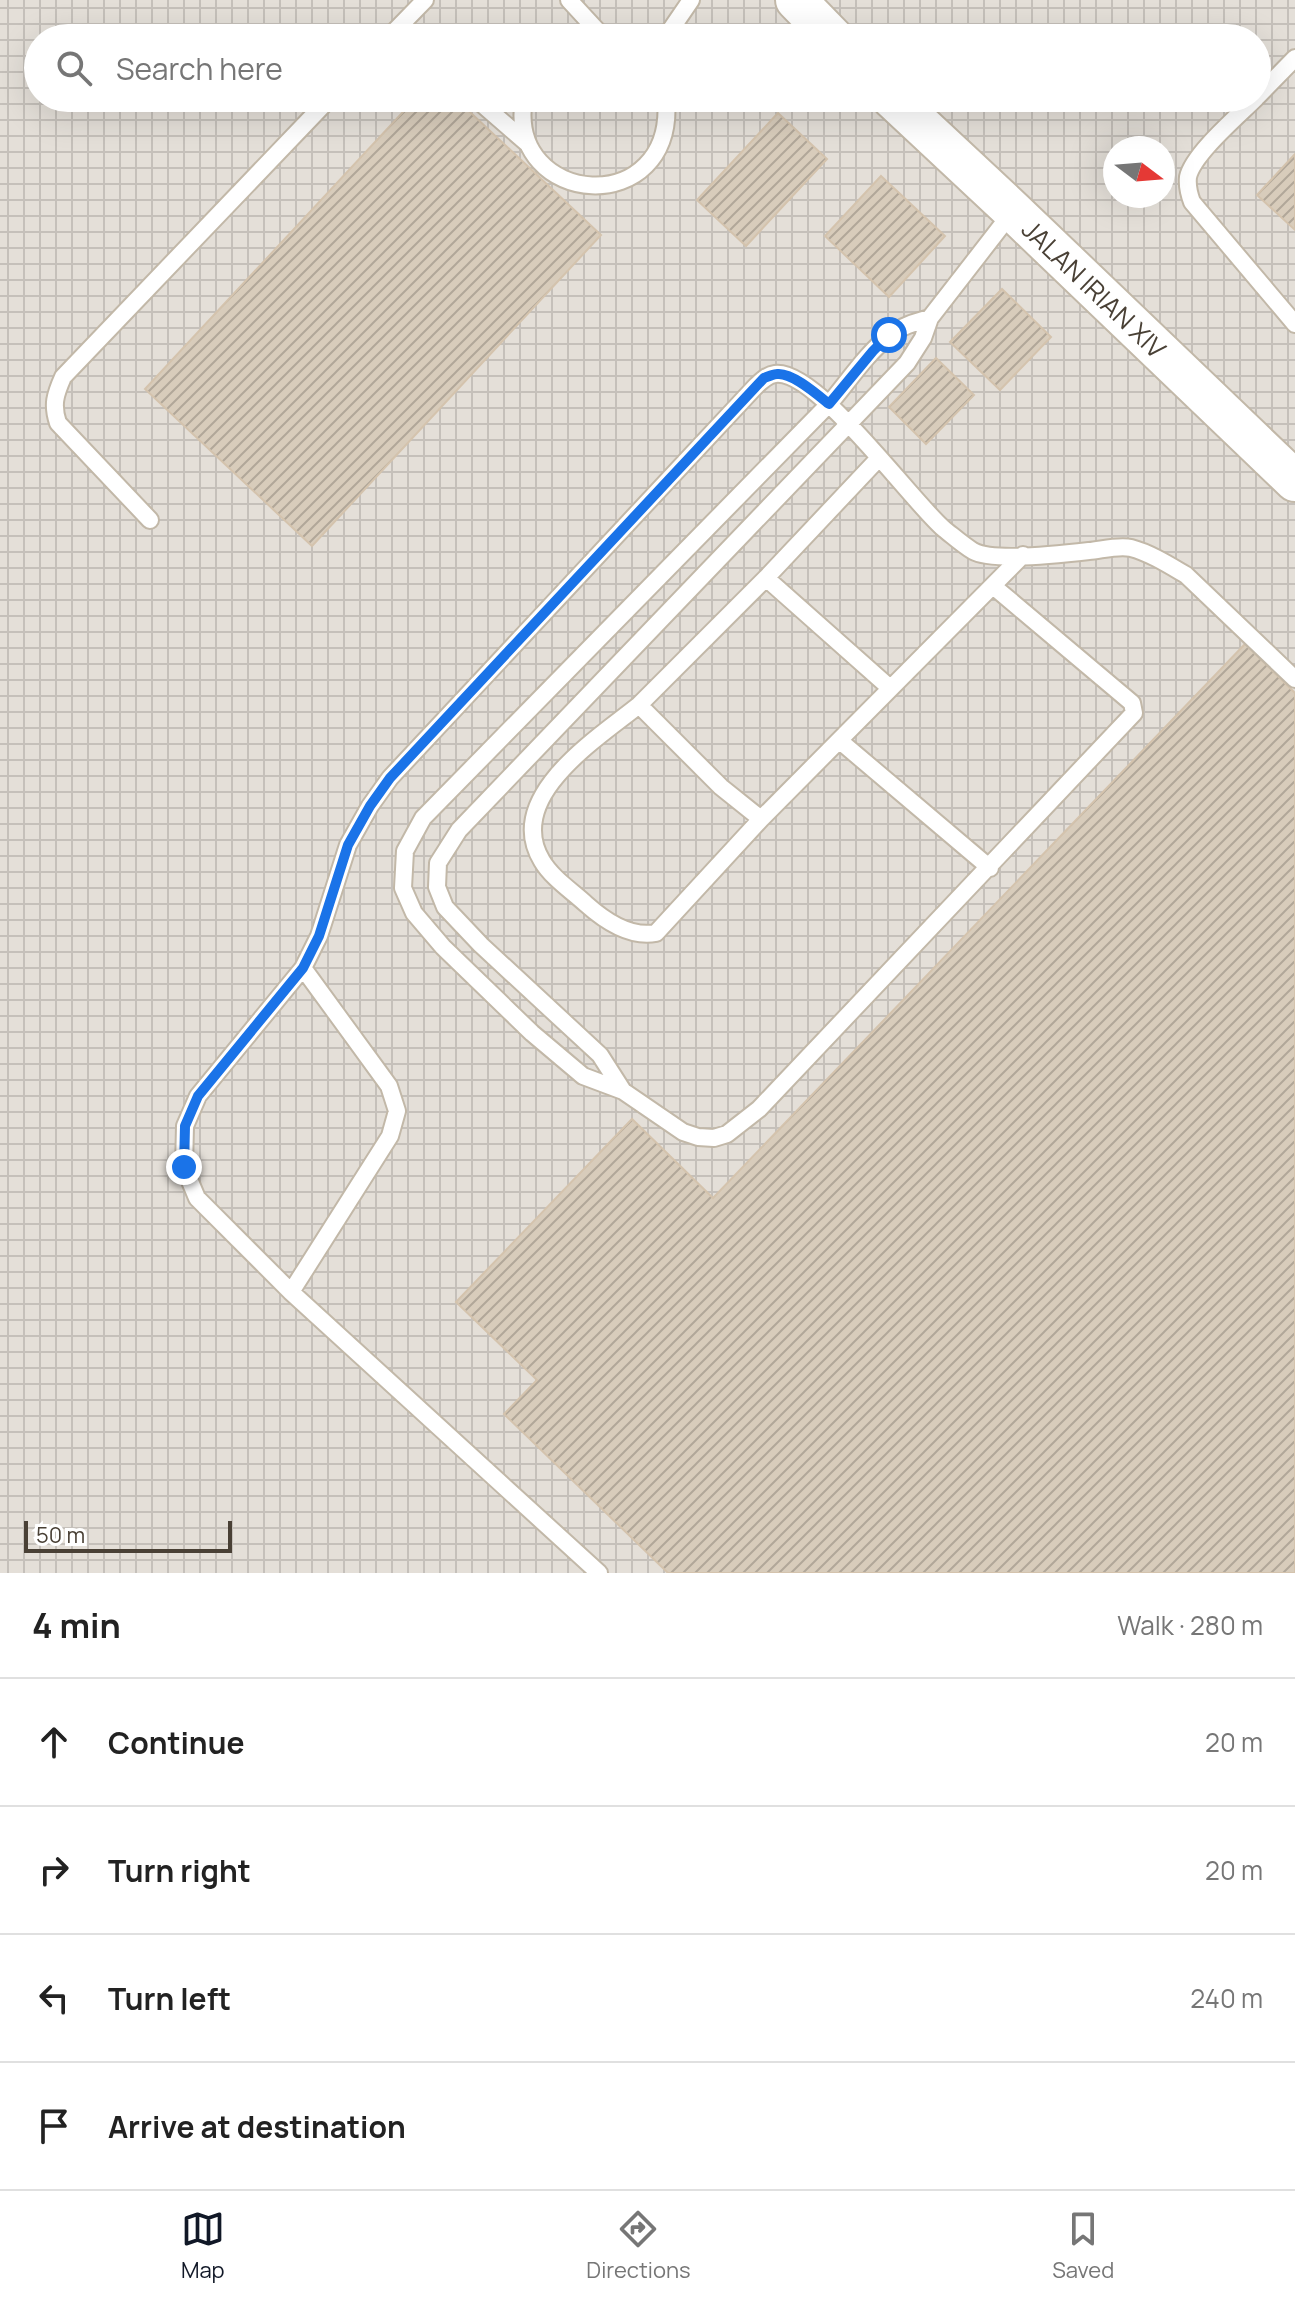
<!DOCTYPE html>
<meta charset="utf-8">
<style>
:root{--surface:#fff;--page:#f2f2f2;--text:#222;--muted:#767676;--line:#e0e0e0;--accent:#111827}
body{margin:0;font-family:Manrope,sans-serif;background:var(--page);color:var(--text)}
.compass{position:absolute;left:1103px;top:136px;width:72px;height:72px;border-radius:50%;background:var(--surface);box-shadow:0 8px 32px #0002;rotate:106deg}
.scale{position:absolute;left:24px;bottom:20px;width:208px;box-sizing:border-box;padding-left:8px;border:4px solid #494035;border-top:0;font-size:22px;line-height:28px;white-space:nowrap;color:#494035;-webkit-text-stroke:6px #fff;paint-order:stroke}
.stop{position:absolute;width:24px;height:24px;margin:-18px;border:6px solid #1a73e8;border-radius:50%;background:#fff}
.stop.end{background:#1a73e8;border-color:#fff;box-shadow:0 2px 8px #0008}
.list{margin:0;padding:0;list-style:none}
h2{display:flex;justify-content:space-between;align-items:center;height:104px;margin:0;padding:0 32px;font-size:34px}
h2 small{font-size:26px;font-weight:400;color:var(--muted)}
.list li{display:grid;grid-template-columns:52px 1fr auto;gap:24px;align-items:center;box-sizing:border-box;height:128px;padding:0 32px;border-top:2px solid var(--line)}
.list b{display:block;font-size:30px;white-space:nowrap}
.list em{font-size:26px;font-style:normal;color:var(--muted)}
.icon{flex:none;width:44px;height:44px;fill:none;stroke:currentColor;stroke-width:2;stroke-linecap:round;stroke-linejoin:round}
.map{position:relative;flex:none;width:1295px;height:1573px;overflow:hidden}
.search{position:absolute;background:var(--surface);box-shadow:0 8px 32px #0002;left:24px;right:24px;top:24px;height:88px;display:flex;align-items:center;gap:20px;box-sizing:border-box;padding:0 28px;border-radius:44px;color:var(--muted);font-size:30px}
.sheet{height:616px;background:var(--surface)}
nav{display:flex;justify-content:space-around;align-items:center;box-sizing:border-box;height:112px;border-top:2px solid var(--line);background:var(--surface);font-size:22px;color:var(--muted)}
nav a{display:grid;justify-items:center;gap:4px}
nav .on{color:var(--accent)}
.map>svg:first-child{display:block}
</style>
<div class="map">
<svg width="1295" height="1573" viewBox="0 0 1295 1573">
<defs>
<pattern id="industrial-grid" width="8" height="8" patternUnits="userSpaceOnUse" patternTransform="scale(2)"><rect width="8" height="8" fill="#e4dfd8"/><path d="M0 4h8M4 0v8" fill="none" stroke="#c5c0ba"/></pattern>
<pattern id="building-hatch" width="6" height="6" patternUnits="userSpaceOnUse" patternTransform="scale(2)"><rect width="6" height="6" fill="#d8ccbb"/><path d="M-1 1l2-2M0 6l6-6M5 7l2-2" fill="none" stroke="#b1a799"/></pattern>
</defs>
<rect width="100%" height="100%" fill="#f5f0e7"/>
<path fill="url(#industrial-grid)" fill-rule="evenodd" d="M0,0H1295V1573H0ZM38,38H1257V98H38ZM1115,148H1163V196H1115Z"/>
<path fill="url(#building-hatch)" stroke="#d4c3ad" stroke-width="2" d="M416,98H455L601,235L312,546L145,389Z
M778,113L827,159L746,246L697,200Z
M1295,154V230L1257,195Z
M881,176L945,236L889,297L825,236Z
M1002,289L1051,337L1000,390L950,342Z
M936,358L974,395L926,444L889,407Z
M1245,644L1295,693V1573H668L504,1414L537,1380L456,1302L632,1119L713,1198Z"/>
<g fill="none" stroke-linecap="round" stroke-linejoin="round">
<defs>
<path id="service" d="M569,0L604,38
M388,38L425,0
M665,38L691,0
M1257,97L1295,58
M475,98L528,144
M524,98C505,208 677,221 666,98
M1256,98C1238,116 1193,154 1188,177C1187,186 1189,194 1192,202L1295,324
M930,318C916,322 901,326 889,336C866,354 848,382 829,404L423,818L405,851L403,888L414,913L443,947L532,1033L583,1076L623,1091L683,1132L698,1137L714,1138L727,1134L759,1109L1134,713L1132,703L993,586
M879,458L766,578L639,705L721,787L761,819L1023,555
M150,520L58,423C52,405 55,395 63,377L330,98
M766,578L890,688
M639,705C598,738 503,797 542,861C552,878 572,891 586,904C605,921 630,938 656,933L761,819
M840,741L990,868
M623,1091L600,1055L481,945L445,907L437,887L438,863L459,830L907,363L923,338L930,318L1013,211
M291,1292L390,1136L397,1111L389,1086L303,968
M599,1573L291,1292L197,1198L184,1167L185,1126L198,1096L303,968L319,936L348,845L370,806L390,778L755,387C761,381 767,375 775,374C816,368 911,501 944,529C953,536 963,545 973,551C993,562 1064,554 1089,551C1101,550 1119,545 1131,548C1150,553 1169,565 1186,575L1295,679"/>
<g id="tertiary">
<path d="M796,0L833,38"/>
<path id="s1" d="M892,98L1013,211L1295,481"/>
</g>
</defs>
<use href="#service" stroke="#c2b8a8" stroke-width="20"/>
<use href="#tertiary" stroke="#c2b8a8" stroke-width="44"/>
<use href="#service" stroke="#fff" stroke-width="16"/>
<use href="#tertiary" stroke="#fff" stroke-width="40"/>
</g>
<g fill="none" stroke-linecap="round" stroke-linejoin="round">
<path stroke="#1a73e8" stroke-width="10" d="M184,1167L185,1126L198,1096L303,968L319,936L348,845L370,806L390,778L764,378C766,377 775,374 777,374C792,372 818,395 829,404L873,351L889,335"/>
</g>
<g text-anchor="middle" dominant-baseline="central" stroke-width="6" stroke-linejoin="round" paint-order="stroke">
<g font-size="26" fill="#494035" stroke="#fff">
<text stroke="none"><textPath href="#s1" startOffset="278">JALAN IRIAN XIV</textPath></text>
</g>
</g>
</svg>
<svg class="compass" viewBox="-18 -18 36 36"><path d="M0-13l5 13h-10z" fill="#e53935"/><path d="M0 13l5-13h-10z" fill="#767676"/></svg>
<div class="scale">50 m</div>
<div class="stop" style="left:889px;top:335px"></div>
<div class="stop end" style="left:184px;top:1167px"></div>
<div class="search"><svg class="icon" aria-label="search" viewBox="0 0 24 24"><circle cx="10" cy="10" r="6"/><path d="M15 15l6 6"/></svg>Search here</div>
</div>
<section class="sheet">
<h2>4 min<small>Walk · 280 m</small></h2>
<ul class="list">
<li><svg class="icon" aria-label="ahead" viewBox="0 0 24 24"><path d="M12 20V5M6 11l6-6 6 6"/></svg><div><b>Continue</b></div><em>20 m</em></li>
<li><svg class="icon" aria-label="right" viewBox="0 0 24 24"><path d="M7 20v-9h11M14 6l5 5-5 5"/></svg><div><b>Turn right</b></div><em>20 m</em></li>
<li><svg class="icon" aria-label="left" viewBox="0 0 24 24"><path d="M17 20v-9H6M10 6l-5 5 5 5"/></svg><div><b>Turn left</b></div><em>240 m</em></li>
<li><svg class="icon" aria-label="arrive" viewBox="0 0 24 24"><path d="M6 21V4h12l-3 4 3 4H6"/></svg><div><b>Arrive at destination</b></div></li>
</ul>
</section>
<nav>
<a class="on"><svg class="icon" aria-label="map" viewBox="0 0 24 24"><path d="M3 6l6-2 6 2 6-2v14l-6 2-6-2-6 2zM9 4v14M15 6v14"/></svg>Map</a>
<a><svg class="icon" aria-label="directions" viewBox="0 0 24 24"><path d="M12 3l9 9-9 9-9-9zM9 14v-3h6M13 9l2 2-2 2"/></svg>Directions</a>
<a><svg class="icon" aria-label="saved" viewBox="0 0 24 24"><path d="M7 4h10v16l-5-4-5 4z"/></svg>Saved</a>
</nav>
